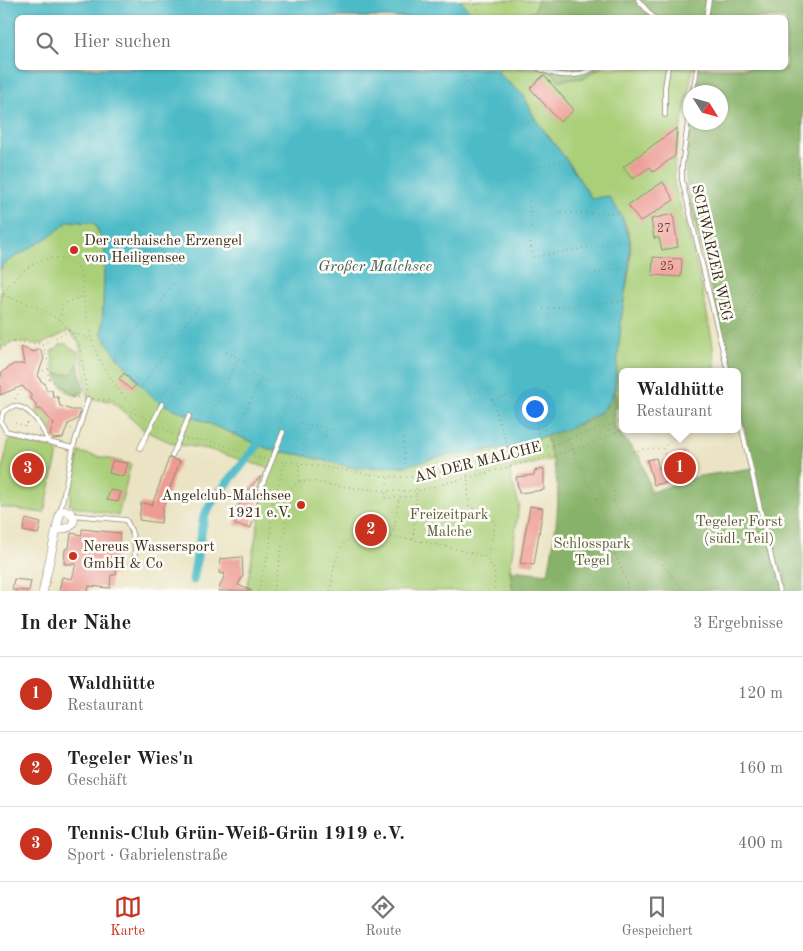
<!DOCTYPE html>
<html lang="de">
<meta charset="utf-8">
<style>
:root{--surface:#fff;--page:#f2f2f2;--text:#202124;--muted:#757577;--line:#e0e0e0;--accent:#c8321e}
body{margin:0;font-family:"Old Standard TT",serif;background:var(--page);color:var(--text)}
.compass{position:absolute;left:683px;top:85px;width:45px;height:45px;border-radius:50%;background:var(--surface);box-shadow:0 1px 4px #0004;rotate:127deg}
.you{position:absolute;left:534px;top:408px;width:18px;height:18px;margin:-12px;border:4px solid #fff;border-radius:50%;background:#1a73e8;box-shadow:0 0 0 8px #1a73e833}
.badge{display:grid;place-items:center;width:32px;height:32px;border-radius:50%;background:var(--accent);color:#fff;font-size:16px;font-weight:700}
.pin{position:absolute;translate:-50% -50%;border:2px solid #fff;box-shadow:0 1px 5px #0006}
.popup{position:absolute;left:619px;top:368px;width:122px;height:65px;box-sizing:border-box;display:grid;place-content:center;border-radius:8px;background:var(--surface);filter:drop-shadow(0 1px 4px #0005);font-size:16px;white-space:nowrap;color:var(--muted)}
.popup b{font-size:19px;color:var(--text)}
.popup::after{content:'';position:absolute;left:50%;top:100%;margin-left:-10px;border:10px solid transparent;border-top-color:var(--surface)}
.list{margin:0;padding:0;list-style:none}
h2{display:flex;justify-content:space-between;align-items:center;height:65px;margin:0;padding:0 20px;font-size:21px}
h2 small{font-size:16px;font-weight:400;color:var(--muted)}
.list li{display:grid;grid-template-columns:32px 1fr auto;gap:15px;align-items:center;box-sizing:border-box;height:75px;padding:0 20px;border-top:1px solid var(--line)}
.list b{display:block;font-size:19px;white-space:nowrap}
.list p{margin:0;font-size:16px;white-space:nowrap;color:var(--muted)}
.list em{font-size:16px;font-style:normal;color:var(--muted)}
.icon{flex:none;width:28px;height:28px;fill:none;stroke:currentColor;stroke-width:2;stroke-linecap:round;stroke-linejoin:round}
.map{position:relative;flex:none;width:803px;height:591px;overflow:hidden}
.search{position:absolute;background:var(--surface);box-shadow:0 1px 4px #0004;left:15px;right:15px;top:15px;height:55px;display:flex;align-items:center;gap:12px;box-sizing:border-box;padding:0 18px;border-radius:8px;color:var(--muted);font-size:19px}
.sheet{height:290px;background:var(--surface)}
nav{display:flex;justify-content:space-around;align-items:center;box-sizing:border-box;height:70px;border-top:1px solid var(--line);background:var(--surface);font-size:14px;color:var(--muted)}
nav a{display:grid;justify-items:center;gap:2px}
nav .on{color:var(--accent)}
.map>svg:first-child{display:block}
</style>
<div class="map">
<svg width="803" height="591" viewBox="0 0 803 591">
<rect width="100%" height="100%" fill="#fdfcf7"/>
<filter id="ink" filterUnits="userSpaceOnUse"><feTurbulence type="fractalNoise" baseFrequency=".02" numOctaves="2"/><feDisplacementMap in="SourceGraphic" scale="10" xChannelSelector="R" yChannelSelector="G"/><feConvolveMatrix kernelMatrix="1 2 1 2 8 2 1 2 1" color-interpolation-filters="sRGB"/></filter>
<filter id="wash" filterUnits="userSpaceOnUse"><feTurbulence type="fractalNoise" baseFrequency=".0096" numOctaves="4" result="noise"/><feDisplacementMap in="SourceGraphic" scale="20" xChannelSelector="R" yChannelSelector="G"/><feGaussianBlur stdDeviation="1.12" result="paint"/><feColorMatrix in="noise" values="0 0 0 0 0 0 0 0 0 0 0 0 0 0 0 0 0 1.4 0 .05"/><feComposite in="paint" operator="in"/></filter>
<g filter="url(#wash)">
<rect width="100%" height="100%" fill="#ebe4c4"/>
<path fill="#aacf79" stroke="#727c4c" d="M460,0H538L535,11L518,18L474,17Z
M497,68H548L560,80L585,78L600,68H693L675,156L674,183L699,274L712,339L716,372H622V406L616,408C614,376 618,344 622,312C625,289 633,264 630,240C628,225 618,208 608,196L592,199L566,159L535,119L524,96L499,74Z
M69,221L94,223L105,245L102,335L115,354L142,386L158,402L271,450L302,455L355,468L405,466L437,457L508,448L546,435L553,459L509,470L519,505L510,570L513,591H246L268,468L207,449L174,444L144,430L111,401L88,399L79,343L69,331L42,344L11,342L0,349V270L5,263L53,234Z
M61,344H66L75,351H78L79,363L72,374C66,375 62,373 56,374L51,351L57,349Z
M38,409H41L53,422H55L50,434L48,433L44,424L35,415Z
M11,439L57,449V457L44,513L0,507V480L9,440Z
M79,452L131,464L118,516L69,505Z"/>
<path fill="#87b269" stroke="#616e44" d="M538,0H803V591H513L510,570L548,574C553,547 558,520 558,493C557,473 551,454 546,435C559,431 592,421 601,412C608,406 612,396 615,388V428L641,458L651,492L700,476L753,468L738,400V372H731L687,190L685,167L691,123L720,122V92H696L700,70L692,68H786V18L518,17L534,11Z
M548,68H600L585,78L559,80Z
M78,363L84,389L83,393C72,401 58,385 56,374H72Z"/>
<path fill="#4ebbc7" stroke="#447272" d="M0,0H460L474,17L18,18V68H497L499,74L524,96L535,119L566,159L592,199L608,196L620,213L630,240L629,267L622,313L615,388L610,400L601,412L567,429L508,448L437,457L405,466L355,468L302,455L271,450L158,402L142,386L115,354L102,335L105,245L94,223L69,221L53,234L5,263L0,270Z"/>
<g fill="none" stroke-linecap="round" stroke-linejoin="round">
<path stroke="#4ebbc7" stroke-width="9" d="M193,580L204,516L212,502L258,445"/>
</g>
<g id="blocks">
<path fill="#ed9c94" d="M544,75L574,110L560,122L530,88Z
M677,128L675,156L653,172L650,167L632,179L623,167Z
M663,182L674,200L640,222L628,205Z
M673,214L678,247L662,250L659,238H654L651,219Z
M653,257L682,259L681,277L652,275Z
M21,347L34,352L40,349L44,358L38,375L40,380L44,383L47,390H52L53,397H58L60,406L72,410H81L78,419L68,424L63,438L53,439L50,434L54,424L41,409H36V404L31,399V395L22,386L0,395V380L2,372L14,364H24Z
M124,373L136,385L131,390L119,379Z
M685,451L688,465L692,464L694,471L668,478L669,482L654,485L647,460L656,458L659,469L676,464L673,454Z
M169,458L180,461L163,507L161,523L139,520L141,503L152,505Z
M112,461L128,463L124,477L109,473Z
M544,469V490L519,493L516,477L534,475V471Z
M261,476L257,487L260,491L251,528L235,525L243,490L247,491Z
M110,490L121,492L118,502L107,500Z
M530,506L543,508L534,565L520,563Z
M26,519L41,523L38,534L23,531Z
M366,525H377V533H366Z
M82,529L120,533L116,575H111L110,588L89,586L88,591H59L62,577L72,579L76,564H64L65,549L69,548L71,533L82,535Z
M242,557L243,576L238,585L252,591H218L225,574L219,573L220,559Z
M14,579L31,581L29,591L12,590Z"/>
</g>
</g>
<g filter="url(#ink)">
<use href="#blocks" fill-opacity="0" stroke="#938771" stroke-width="1"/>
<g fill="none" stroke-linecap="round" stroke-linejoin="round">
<defs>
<path id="lane" d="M638,0L654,18
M706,18L709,0
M538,68C557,77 576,79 594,68
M693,92L697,68
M690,108L682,166V180L728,372
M665,115V87L668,68
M738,412L779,591
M48,441C42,427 31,406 13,406L3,412L1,422L6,431L73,448L88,399
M140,448L162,404
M172,456L189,416
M261,488L283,432
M60,513L73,448
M72,515L126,520C133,532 139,551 132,563"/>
<path id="street" d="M43,591L60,513L65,511L71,513L74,520C72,529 64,528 56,531"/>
</defs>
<use href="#lane" stroke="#938771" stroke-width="5.5"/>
<use href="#street" stroke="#938771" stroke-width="9"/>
<path stroke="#938771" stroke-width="1" stroke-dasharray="1 4" stroke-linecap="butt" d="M471,0L483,18
M430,16V18
M459,68L475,94
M487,116L524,96
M495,131L508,124L511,130L535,119
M480,179L488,167L505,176L566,159
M529,201L531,228
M531,213H620
M530,242L533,257L630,240
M763,268L803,249
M595,273L629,267
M3,295L35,306L60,320L65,325L79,343L87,393
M0,302C9,277 46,244 74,264C77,266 79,270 81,273C84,295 86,320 92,341C99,365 127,405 147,419
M543,309L624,301
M60,320L62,305L69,301L84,296
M725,334L733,331L744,316L762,268L794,196L799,162L803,155
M42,344L69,331L91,340
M0,349L11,342L42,344L49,364L48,377L71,397L82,398
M226,352L246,362
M115,354L157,307L173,284
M43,371L49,368
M252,374L272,383
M465,381L469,394L488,388L508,448
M142,386L200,304
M282,392L304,400
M161,397L173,379
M15,399L23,387
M93,399L111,401L143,417
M492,400L524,390
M168,404L207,345L204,342L213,328
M534,413L540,438
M542,416L553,413
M15,423L26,427L28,422
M300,423L335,430
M68,424L72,430
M207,424L238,358
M610,425C604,444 602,463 606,483C616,489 614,493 614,504L684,591
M159,426L175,435
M279,428L290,395
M235,435L261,378
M546,435L534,390L554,386
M325,437L327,429
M403,438L405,466
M186,439L211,441L266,460
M568,439L603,515L612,548L625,577L628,591
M633,452L644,449L662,448
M302,455L307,425
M277,461L299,463L388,477H416L467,465L520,456L622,420
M667,464L663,448L683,429
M467,465L469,506L496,521L487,557
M388,478L385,498L416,496
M299,481V463
M393,536L399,498
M413,539L417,491L416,479
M258,591L270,547L272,502L286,462
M273,591L281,554L289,498L291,488L299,482L311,481L338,486L387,491H417L573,450L605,438L623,429
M330,591C333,577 334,554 344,543C346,541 351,538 354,537C375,528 463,550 486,557L495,572L494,591"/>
<use href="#lane" stroke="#fff" stroke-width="4"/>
<use href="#street" stroke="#fff" stroke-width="8"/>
<path stroke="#938771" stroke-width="1" stroke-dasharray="1 4" stroke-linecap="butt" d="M177,435L185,439"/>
</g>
</g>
<g fill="#c8321e" stroke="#fdfcf7" stroke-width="2">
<circle cx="74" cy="250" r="5"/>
<circle cx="301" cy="505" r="5"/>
<circle cx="73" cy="556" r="5"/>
</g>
<g text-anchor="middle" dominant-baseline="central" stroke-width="5" stroke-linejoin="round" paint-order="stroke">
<g font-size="12" fill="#68463c">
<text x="664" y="229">27</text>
<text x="667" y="267">25</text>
</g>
<g font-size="15" fill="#3b2a1e" stroke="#fdfcf7" text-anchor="start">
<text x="84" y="241">Der archaische Erzengel<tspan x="84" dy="17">von Heiligensee</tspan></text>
<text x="291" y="496" text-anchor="end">Angelclub-Malchsee<tspan x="291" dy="17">1921 e.V.</tspan></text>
<text x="83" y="547">Nereus Wassersport<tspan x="83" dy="17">GmbH &amp; Co</tspan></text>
</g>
<g font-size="15" fill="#3b2a1e" stroke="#fdfcf7">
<text transform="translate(711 253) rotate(77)">SCHWARZER WEG</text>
<text transform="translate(478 463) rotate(-14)">AN DER MALCHE</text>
</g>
<g font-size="15" fill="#5c5c39" stroke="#fdfcf7">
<text x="449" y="515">Freizeitpark<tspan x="449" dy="17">Malche</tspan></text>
<text x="739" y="522">Tegeler Forst<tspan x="739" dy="17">(südl. Teil)</tspan></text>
<text x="592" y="544">Schlosspark<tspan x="592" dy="17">Tegel</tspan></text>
</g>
<g font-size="16" font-style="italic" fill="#425d59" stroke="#fdfcf7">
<text x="375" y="267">Großer Malchsee</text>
</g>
</g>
</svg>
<svg class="compass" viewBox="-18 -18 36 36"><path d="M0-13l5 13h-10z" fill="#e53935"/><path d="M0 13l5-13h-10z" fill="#757577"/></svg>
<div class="you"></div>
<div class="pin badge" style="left:680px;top:468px">1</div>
<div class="popup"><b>Waldhütte</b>Restaurant</div>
<div class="pin badge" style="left:371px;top:530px">2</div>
<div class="pin badge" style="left:28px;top:469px">3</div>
<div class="search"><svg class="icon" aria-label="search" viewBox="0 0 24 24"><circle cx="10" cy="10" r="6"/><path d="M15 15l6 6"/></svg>Hier suchen</div>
</div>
<section class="sheet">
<h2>In der Nähe<small>3 Ergebnisse</small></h2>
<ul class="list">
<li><span class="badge">1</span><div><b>Waldhütte</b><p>Restaurant</p></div><em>120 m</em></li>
<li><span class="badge">2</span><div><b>Tegeler Wies'n</b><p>Geschäft</p></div><em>160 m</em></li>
<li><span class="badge">3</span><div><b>Tennis-Club Grün-Weiß-Grün 1919 e.V.</b><p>Sport · Gabrielenstraße</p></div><em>400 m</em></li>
</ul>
</section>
<nav>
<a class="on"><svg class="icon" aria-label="map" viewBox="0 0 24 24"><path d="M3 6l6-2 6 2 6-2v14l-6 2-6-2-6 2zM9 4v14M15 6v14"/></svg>Karte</a>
<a><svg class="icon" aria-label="directions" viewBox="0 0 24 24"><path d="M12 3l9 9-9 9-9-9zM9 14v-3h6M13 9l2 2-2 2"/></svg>Route</a>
<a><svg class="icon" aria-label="saved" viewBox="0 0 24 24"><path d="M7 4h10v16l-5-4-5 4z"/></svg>Gespeichert</a>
</nav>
